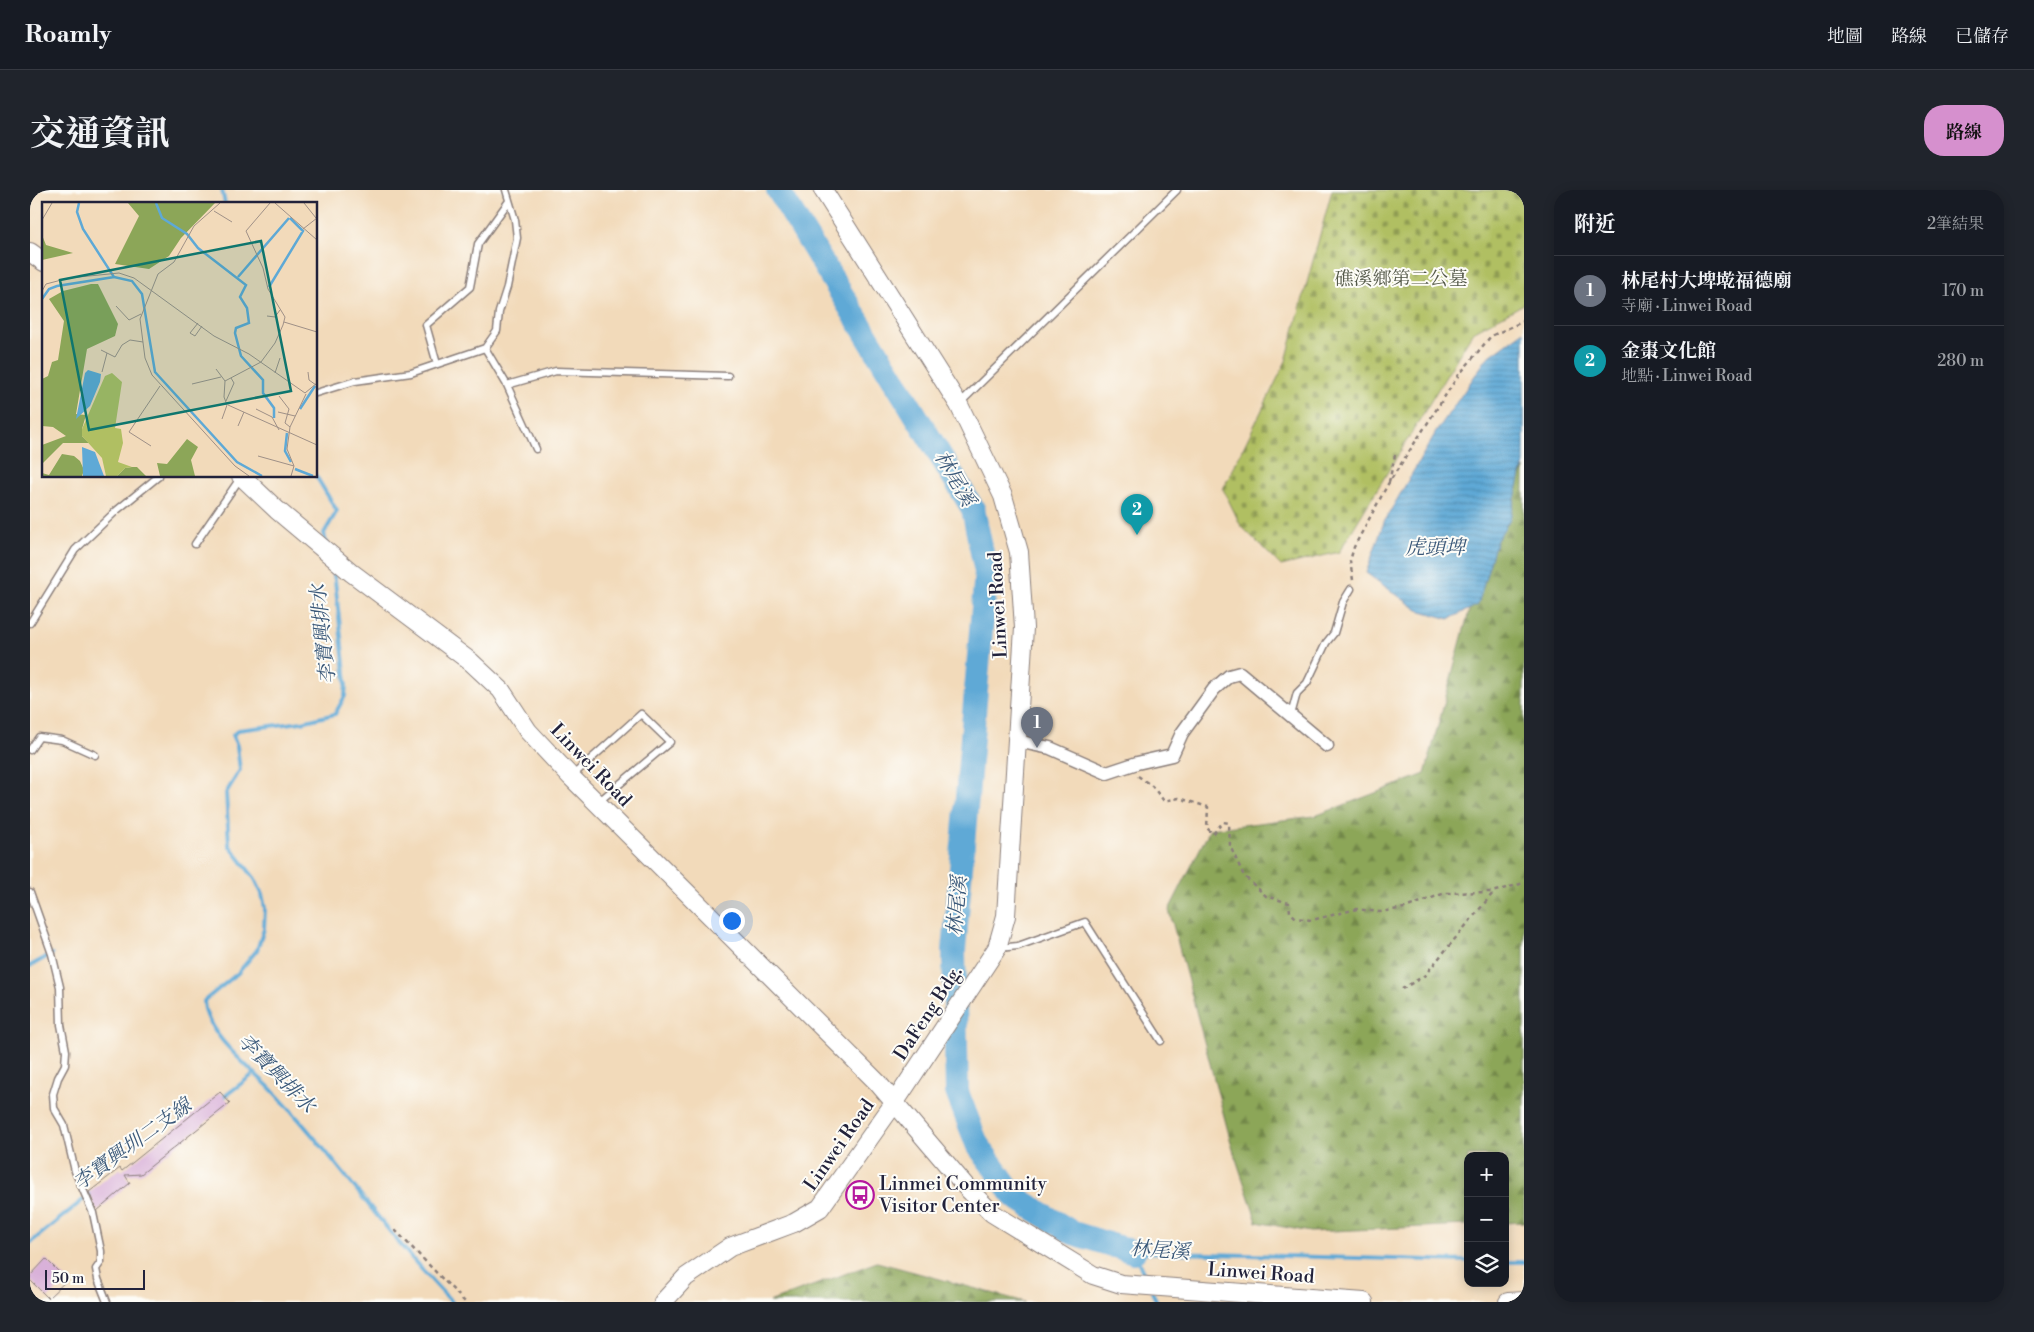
<!DOCTYPE html>
<html lang="zh-TW">
<meta charset="utf-8">
<style>
:root{--surface:#171b24;--page:#20242c;--text:#f1f3f6;--muted:#9ea1a6;--line:#363941;--accent:#d690ce}
body{margin:0;font-family:"Libre Bodoni","Noto Serif TC",serif;background:var(--page);color:var(--text)}
.controls{position:absolute;right:15px;bottom:15px;display:grid;overflow:hidden;border-radius:10px;box-shadow:0 2px 12px #0003}
.controls button{width:45px;height:45px;display:grid;place-items:center;padding:0;border:0;border-bottom:1px solid var(--line);background:var(--surface);color:var(--text);font:25px sans-serif}
.scale{position:absolute;left:15px;bottom:12px;width:100px;box-sizing:border-box;padding-left:5px;border:2px solid #22223b;border-top:0;font-size:14px;line-height:18px;white-space:nowrap;color:#22223b;-webkit-text-stroke:4px #fdfcf7;paint-order:stroke}
.you{position:absolute;left:701px;top:730px;width:18px;height:18px;margin:-12px;border:4px solid #fff;border-radius:50%;background:#1a73e8;box-shadow:0 0 0 8px #1a73e833}
.badge{display:grid;place-items:center;width:32px;height:32px;border-radius:50%;background:var(--accent);color:#fff;font-size:16px;font-weight:700}
.pin{position:absolute;translate:-50% -41px;filter:drop-shadow(0 1px 2px #0008)}
.pin::after{content:'';position:absolute;top:26px;width:18px;height:15px;background:inherit;clip-path:polygon(0 0,100% 0,50% 100%)}
.list{margin:0;padding:0;list-style:none}
h2{display:flex;justify-content:space-between;align-items:center;height:65px;margin:0;padding:0 20px;font-size:21px}
h2 small{font-size:16px;font-weight:400;color:var(--muted)}
.list li{display:grid;grid-template-columns:32px 1fr auto;gap:15px;align-items:center;box-sizing:border-box;height:70px;padding:0 20px;border-top:1px solid var(--line)}
.list b{display:block;font-size:19px;white-space:nowrap}
.list p{margin:0;font-size:16px;white-space:nowrap;color:var(--muted)}
.list em{font-size:16px;font-style:normal;color:var(--muted)}
.icon{flex:none;width:28px;height:28px;fill:none;stroke:currentColor;stroke-width:2;stroke-linecap:round;stroke-linejoin:round}
.map{position:relative;flex:none;width:1494px;height:1112px;overflow:hidden;border-radius:20px}
header{display:flex;align-items:center;gap:30px;box-sizing:border-box;height:70px;padding:0 25px;background:var(--surface);border-bottom:1px solid var(--line)}
header strong{font-size:24px}
nav{display:flex;gap:28px;margin-inline-start:auto;font-size:18px}
.intro{display:flex;align-items:center;justify-content:space-between;box-sizing:border-box;height:120px;padding:0 30px}
h1{margin:0;font-size:35px}
.button{padding:12px 22px;border-radius:20px;background:var(--accent);color:#111;font-size:18px;font-weight:700}
main{display:flex;gap:30px;padding:0 30px}
aside{flex:1;background:var(--surface);border-radius:20px;box-shadow:0 2px 12px #0003}
.map>svg:first-child{display:block}
</style>
<header>
<strong>Roamly</strong>
<nav><a>地圖</a><a>路線</a><a>已儲存</a></nav>
</header>
<div class="intro"><h1>交通資訊</h1><a class="button">路線</a></div>
<main>
<div class="map">
<svg width="1494" height="1112" viewBox="0 0 1494 1112">
<defs>
<pattern id="forest-firs" width="22" height="20" patternUnits="userSpaceOnUse" patternTransform="scale(1.25)"><rect width="22" height="20" fill="#8ca658"/><path d="M5 1l3.5 6h-7zM16 11l3.5 6h-7z" fill="#72874a"/></pattern>
<pattern id="cemetery-stones" width="16" height="16" patternUnits="userSpaceOnUse" patternTransform="scale(1.25)"><rect width="16" height="16" fill="#b0bf62"/><path d="M2 7V4a2 2 0 0 1 4 0v3zM10 15v-3a2 2 0 0 1 4 0v3z" fill="#8f9b52"/></pattern>
<pattern id="water-rules" width="6" height="5" patternUnits="userSpaceOnUse" patternTransform="scale(1.25)"><rect width="6" height="5" fill="#5ea9d6"/><path d="M0 2.5h6" fill="none" stroke="#4d89af"/></pattern>
</defs>
<rect width="100%" height="100%" fill="#fdfcf7"/>
<filter id="ink" filterUnits="userSpaceOnUse"><feTurbulence type="fractalNoise" baseFrequency=".02" numOctaves="2"/><feDisplacementMap in="SourceGraphic" scale="10" xChannelSelector="R" yChannelSelector="G"/><feConvolveMatrix kernelMatrix="1 2 1 2 8 2 1 2 1" color-interpolation-filters="sRGB"/></filter>
<filter id="wash" filterUnits="userSpaceOnUse"><feTurbulence type="fractalNoise" baseFrequency=".0096" numOctaves="4" result="noise"/><feDisplacementMap in="SourceGraphic" scale="20" xChannelSelector="R" yChannelSelector="G"/><feGaussianBlur stdDeviation="1.12" result="paint"/><feColorMatrix in="noise" values="0 0 0 0 0 0 0 0 0 0 0 0 0 0 0 0 0 1.4 0 .05"/><feComposite in="paint" operator="in"/></filter>
<g filter="url(#wash)">
<rect width="100%" height="100%" fill="#f2daba"/>
<path fill="url(#forest-firs)" stroke="#57644a" d="M1494,278V1032L1475,1033V966H1438V1035L1280,1042L1227,1032L1203,960L1139,720L1180,639L1285,626L1395,584L1439,421Z
M847,1072L995,1112H739Z"/>
<path fill="url(#cemetery-stones)" stroke="#69704e" d="M1302,0H1494V114L1443,142L1309,362L1251,376L1211,336L1193,299L1256,171Z"/>
<path fill="url(#water-rules)" stroke="#406688" d="M1494,141V273L1480,329L1466,352L1448,415L1419,429L1388,420L1336,383L1354,332L1406,242L1457,168Z"/>
<g fill="none" stroke-linecap="round" stroke-linejoin="round">
<path stroke="#5ea9d6" stroke-width="4" d="M192,0L195,14
M286,286L307,321L294,343L296,353
M301,374L305,390L316,493L315,506L305,524L272,532L208,540L203,545L207,556L210,580L196,603L199,655L225,689L232,704L235,718L234,739L227,760L208,783L174,811C174,842 219,877 239,897C305,965 356,1045 422,1112
M0,776L22,764
M191,909L225,883
M0,1053L64,1001
M1475,1072H1494
M1117,1091L1104,1062L1438,1071
M1122,1102L1127,1112"/>
<path stroke="#5ea9d6" stroke-width="24" d="M748,0L943,319L956,382L924,761L927,902L947,954L985,1007L1043,1043L1104,1062"/>
</g>
<g id="blocks">
<path fill="#d9b1d9" d="M190,902L200,913L111,984L95,985L100,993L67,1021L59,1002L90,978L92,981Z
M16,1069L37,1090L18,1108L0,1090V1086Z"/>
</g>
</g>
<g filter="url(#ink)">
<use href="#blocks" fill-opacity="0" stroke="#8a7e7a" stroke-width="1"/>
<g fill="none" stroke-linecap="round" stroke-linejoin="round">
<defs>
<path id="lane" d="M455,158L477,195L506,259
M407,174L396,135L440,97L448,54L479,11
M477,195L526,181L698,186
M286,203L325,191L381,183L455,158L467,141L469,122L477,97L487,48L485,30L476,0
M930,213L1147,0
M165,354L211,287
M0,433L45,360L86,321L129,286
M1261,525L1267,503L1277,493L1296,453L1304,443L1313,412L1321,399
M0,560L9,547L32,550L65,565
M542,586L611,524L640,552L567,613
M0,702L22,764L30,797L31,835L36,861L35,875L28,888L23,904L24,918L34,935L45,981L63,1023L71,1061V1072L66,1079L68,1089L77,1112
M969,758L988,756L1055,732L1131,851"/>
<path id="street" d="M987,551L1020,558L1077,583L1107,573L1142,565L1152,543L1184,499L1199,486L1210,483L1297,556"/>
<path id="secondary" d="M0,62L14,72
M211,286L247,320L322,383L441,472L471,500L498,541L541,587L847,892L938,999L962,1023L1063,1085L1091,1094L1334,1112
M633,1112L656,1087L700,1057L764,1033L790,1018L865,912L967,758L976,726L994,438L989,362L973,306L929,215L793,0
M1478,1112L1494,1111"/>
</defs>
<use href="#lane" stroke="#8a7e7a" stroke-width="9"/>
<use href="#street" stroke="#8a7e7a" stroke-width="15"/>
<use href="#secondary" stroke="#8a7e7a" stroke-width="20"/>
<path stroke="#8a7e7a" stroke-width="2.5" stroke-dasharray="4 4" stroke-linecap="butt" d="M1359,292L1365,265
M1323,390L1320,371L1324,357L1358,294L1428,186L1461,146L1494,131
M1108,586L1122,596L1134,611L1149,608L1178,617L1177,638L1183,644L1193,632L1199,633L1200,656L1214,686L1236,706L1259,713L1260,722L1266,728L1282,730L1327,719L1350,722L1375,718L1415,703L1462,702L1494,693
M1372,799L1394,786L1463,703
M365,1040L435,1112"/>
<use href="#lane" stroke="#fff" stroke-width="6"/>
<use href="#street" stroke="#fff" stroke-width="12"/>
<use href="#secondary" stroke="#fff" stroke-width="18"/>
</g>
</g>
<defs>
<symbol id="bus-ring" viewBox="-11 -11 22 22"><circle r="9.5" fill="#fdfcf7" stroke="#b5179e" stroke-width="1.5"/><path d="M-5-6H5V4H4V6H2V4H-2V6H-4V4H-5ZM-3.5-4V0h7V-4ZM-3.5 1.2v1.5H-2V1.2ZM2 1.2v1.5H3.5V1.2Z" fill="#b5179e"/></symbol>
</defs>
<g fill-rule="evenodd">
<use href="#bus-ring" x="814" y="989" width="32" height="32"/>
</g>
<g text-anchor="middle" dominant-baseline="central" stroke-width="4" stroke-linejoin="round" paint-order="stroke">
<g font-size="19" fill="#545949" stroke="#fdfcf7">
<text x="1371" y="89">礁溪鄉第二公墓</text>
</g>
<g font-size="19" fill="#22223b" stroke="#fdfcf7">
<text transform="translate(968 415) rotate(-93)">Linwei Road</text>
<text transform="translate(561 575) rotate(46)">Linwei Road</text>
<text transform="translate(898 823) rotate(-57)">DaFeng Bdg.</text>
<text transform="translate(809 955) rotate(-55)">Linwei Road</text>
<text transform="translate(1231 1083) rotate(4)">Linwei Road</text>
</g>
<g font-size="19" fill="#22223b" stroke="#fdfcf7" text-anchor="start">
<text x="849" y="994">Linmei Community<tspan x="849" dy="22">Visitor Center</tspan></text>
</g>
<g font-size="20" font-style="italic" fill="#3a5879" stroke="#fdfcf7">
<text transform="translate(924 289) rotate(60)">林尾溪</text>
<text x="1405" y="358">虎頭埤</text>
<text transform="translate(294 444) rotate(-96)">李寶興排水</text>
<text transform="translate(928 716) rotate(-85)">林尾溪</text>
<text transform="translate(246 884) rotate(46)">李寶興排水</text>
<text transform="translate(103 955) rotate(-36)">李寶興圳二支線</text>
<text transform="translate(1130 1061) rotate(4)">林尾溪</text>
</g>
</g>
<g transform="translate(12 12)">
<rect width="275" height="275" fill="#f2daba"/>
<path d="M86,1H173L139,36L127,54L107,67L73,62L97,14ZM0,33L4,43L31,51L0,58ZM49,82H56L76,122L73,134L45,147L34,212L44,213L40,227V234L47,241H21L0,262V243L24,234L11,225L0,224V177L6,174L10,160L16,158L22,119L7,97L21,89ZM145,237L156,245L149,258L153,274H118L115,261L125,262ZM20,252L32,254L38,259L42,268L40,274H0V271L7,273ZM90,265H95L104,274H75L83,266Z" fill="#8ca658"/>
<path d="M70,171L80,180L73,226L79,227L81,241L76,260L90,265L83,266L75,274H64L60,256L40,234V227L63,174Z" fill="#b0bf62"/>
<path d="M46,168L59,172L58,180L48,204L34,217L43,171ZM40,245L53,250L62,274H41Z" fill="#5ea9d6"/>
<path fill="none" stroke="#5ea9d6" stroke-width="2.5" d="M114,1L120,16L145,32L156,46L204,83L198,95L205,106L207,121L194,126L193,131L199,154L221,178V191L232,206V216M72,75L90,79L100,92L113,170L195,260L220,274M196,75L247,16M227,85L261,29L248,16M0,97L7,87L15,84L72,75L41,27L35,10L37,1M258,207L273,184M245,231L243,249L249,260M253,267L271,274"/>
<path fill="none" stroke="#9f9087" stroke-width="1" d="M178,1L152,24L132,60L116,72L98,117L103,156L110,173L193,264L207,274M233,1L275,38M262,1L274,16M172,9L190,20M0,18L10,1M261,27L275,16M0,89L4,82L27,76L77,71L92,76L172,134L207,152L263,191L275,181M74,104L87,118L99,112M225,114L233,115L238,108M242,120L275,130M156,121L148,131L153,134L160,124M59,148L73,155L80,143L88,138L101,140M174,167L183,179M60,170L65,151M266,170L267,178L274,183M233,171L238,156M150,182L179,175M237,194L247,207L243,221L248,225M184,199L192,181L189,176M186,203L275,243M214,207L230,215L237,228M236,210L253,214M180,217L185,203L182,195L183,179L219,160L233,141L241,123L243,115L226,87L221,66L204,29L228,1M196,224L202,210M109,244L87,230L118,184M216,254L252,264M249,274L252,264L245,247L248,225L264,192"/>
<path fill="#0f766e" fill-opacity="0.15" stroke="#0f766e" stroke-width="2.5" d="M219,39L249,189L47,228L18,78Z"/>
<rect width="275" height="275" fill="none" stroke="#22223b" stroke-width="2.5"/>
</g>
</svg>
<div class="controls">
<button>+</button>
<button>−</button>
<button><svg class="icon" aria-label="layers" viewBox="0 0 24 24"><path d="M12 4l9 5-9 5-9-5zM3 14l9 5 9-5"/></svg></button>
</div>
<div class="scale">50 m</div>
<div class="you"></div>
<div class="pin badge" style="left:1007px;top:558px;background:#6b7280">1</div>
<div class="pin badge" style="left:1107px;top:345px;background:#0f9aa8">2</div>
</div>
<aside>
<h2>附近<small>2筆結果</small></h2>
<ul class="list">
<li><span class="badge" style="background:#6b7280">1</span><div><b>林尾村大埤墘福德廟</b><p>寺廟 · Linwei Road</p></div><em>170 m</em></li>
<li><span class="badge" style="background:#0f9aa8">2</span><div><b>金棗文化館</b><p>地點 · Linwei Road</p></div><em>280 m</em></li>
</ul>
</aside>
</main>
